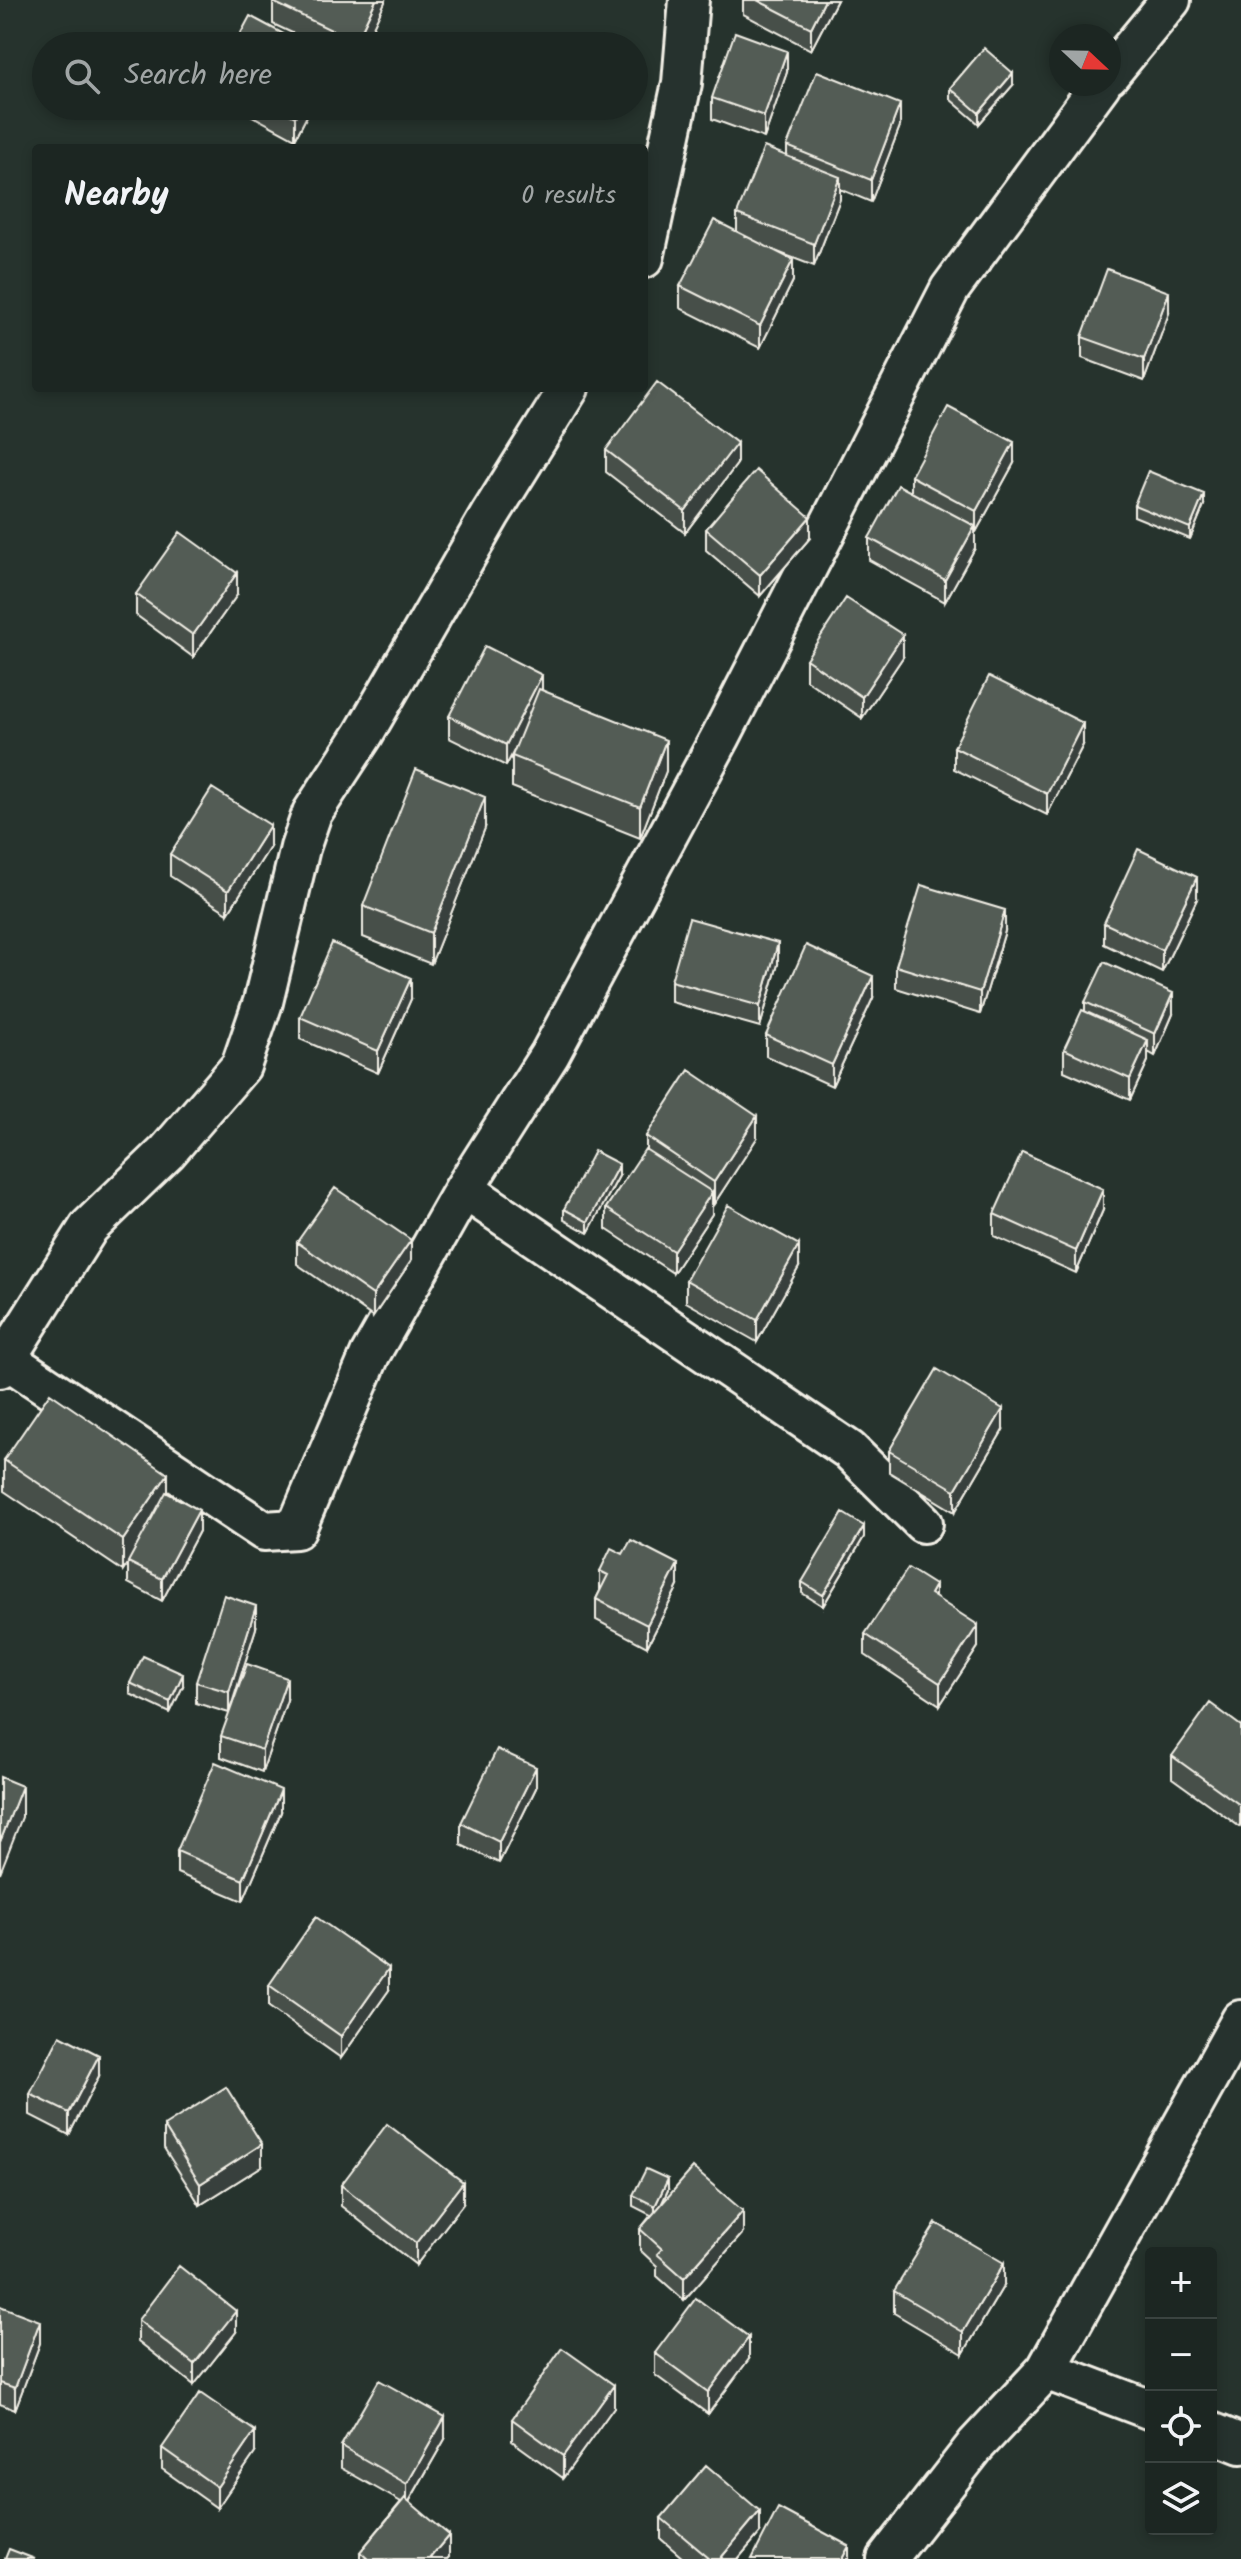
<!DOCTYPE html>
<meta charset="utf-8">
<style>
:root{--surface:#1c2622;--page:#29322f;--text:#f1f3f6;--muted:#a0a5a5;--line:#3a4340}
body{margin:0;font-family:Kalam,sans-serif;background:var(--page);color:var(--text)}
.controls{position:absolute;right:24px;bottom:24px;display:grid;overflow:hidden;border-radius:8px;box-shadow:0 4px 12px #0003}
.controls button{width:72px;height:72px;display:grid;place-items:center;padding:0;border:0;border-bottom:2px solid var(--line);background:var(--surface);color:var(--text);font:40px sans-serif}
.compass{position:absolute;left:1049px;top:24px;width:72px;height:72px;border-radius:50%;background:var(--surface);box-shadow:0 4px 12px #0003;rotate:112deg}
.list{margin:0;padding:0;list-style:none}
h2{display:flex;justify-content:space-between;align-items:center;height:104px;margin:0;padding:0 32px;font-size:34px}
h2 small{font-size:26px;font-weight:400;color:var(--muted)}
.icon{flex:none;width:44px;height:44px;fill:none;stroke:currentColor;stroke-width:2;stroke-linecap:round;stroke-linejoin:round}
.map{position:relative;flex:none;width:1241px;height:2559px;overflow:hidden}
.search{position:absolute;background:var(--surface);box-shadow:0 4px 12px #0003;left:32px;top:32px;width:616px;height:88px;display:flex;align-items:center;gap:20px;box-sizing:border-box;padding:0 28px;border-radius:44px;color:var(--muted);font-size:30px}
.panel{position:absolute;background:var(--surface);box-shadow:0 4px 12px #0003;left:32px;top:144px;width:616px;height:248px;border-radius:8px}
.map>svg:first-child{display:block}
</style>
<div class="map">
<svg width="1241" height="2559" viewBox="0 0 1241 2559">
<rect width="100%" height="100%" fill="#26332d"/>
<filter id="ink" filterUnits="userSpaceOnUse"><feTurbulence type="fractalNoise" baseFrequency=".0125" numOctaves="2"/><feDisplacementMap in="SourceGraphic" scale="16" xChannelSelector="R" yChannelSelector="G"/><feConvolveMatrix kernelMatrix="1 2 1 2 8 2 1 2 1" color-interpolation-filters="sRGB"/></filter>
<g filter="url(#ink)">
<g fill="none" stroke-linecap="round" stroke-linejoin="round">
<defs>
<path id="minor" d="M1109,75L1171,0
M644,258L682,83L689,0
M464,1189L849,1450L923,1523
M5,1358L264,1531L296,1529L370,1355L464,1189L550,1054L721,736L950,289L1101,84
M0,1368L89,1227L167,1152L241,1066L263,1002L300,848L312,813L363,735L490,515L569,388
M1046,2370L1151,2410
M1211,2432L1241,2444
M887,2559L976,2445L1046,2370L1241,2020"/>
</defs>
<use href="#minor" stroke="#f4f1e8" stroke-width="44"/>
<use href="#minor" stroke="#26332d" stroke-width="38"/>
</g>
<path fill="#474f49" stroke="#f4f1e8" stroke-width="2" d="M385,0L364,46H320L273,24V2Z
M743,0H837L811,50L743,14Z
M787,72L764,138L712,119V98Z
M1013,85L979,124L950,99V88Z
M234,106H312L295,139Z
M900,126L871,202L840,189V199L814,266L775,251L793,281L760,348L680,308V286L737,232V214L787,156V146Z
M1169,313L1144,381L1082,358V337Z
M606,450L737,464L685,533L606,472Z
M1014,463L976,532H975V548L945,602L869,560V538L911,492V476Z
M1134,505H1204L1190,539L1134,516Z
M706,529L810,538L760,596L706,550Z
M136,594L237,595L193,657L136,615Z
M903,657L862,718L806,680V659Z
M542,690L666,771L640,838L512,787V756L514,751L506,766L449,738V716Z
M1083,745L1047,815L954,769V747Z
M485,828L431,964L363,937V906Z
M270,847L228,913L170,876V854Z
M1197,899L1162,972L1104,944V923Z
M1005,931L980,1014L896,988V966Z
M778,964L760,1027L671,1002V981Z
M873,998L832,1086L766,1056V1035Z
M411,999L378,1073L300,1039V1017Z
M1085,1002L1173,1014L1155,1056L1148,1052V1061L1130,1100L1064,1071V1049L1085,1011Z
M646,1136L757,1138L714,1204L712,1202V1214L673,1273L606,1229V1208L646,1149Z
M619,1176L588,1233L564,1220V1209Z
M1103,1210L1076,1273L994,1236V1214Z
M297,1242L411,1261L373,1317L297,1264Z
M799,1267L757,1342L686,1302V1280Z
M1003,1430L955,1512L889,1472V1451Z
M4,1460L168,1493L199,1531L162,1601L128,1583V1563L123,1571L4,1491Z
M864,1537L823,1606L802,1593V1582Z
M600,1571L678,1586L647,1647L596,1620V1599L600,1591Z
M935,1598L978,1647L940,1705L865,1655V1634Z
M256,1628L229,1713L196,1703V1682Z
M130,1683L183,1686L170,1713L130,1694Z
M287,1700L262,1772L221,1757V1736Z
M1241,1726V1825L1240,1827L1172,1778V1756Z
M536,1788L499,1863L461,1845V1823Z
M281,1812L243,1901L177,1873V1851Z
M269,1985L389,1990L341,2058L269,2007Z
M99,2076L69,2135L30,2115V2094Z
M164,2126L262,2166L200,2205L164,2148Z
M341,2185L463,2204L416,2265L341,2206Z
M668,2190L662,2203L743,2233L684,2300L657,2276V2266L640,2250V2229L651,2215L633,2206V2195Z
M1004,2285L963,2354L894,2313V2291Z
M0,2306L40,2343L15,2410L0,2404Z
M138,2320L236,2332L194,2385L138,2341Z
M655,2353L749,2359L708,2414L655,2375Z
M614,2407L563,2478L512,2441V2419Z
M445,2439L409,2502L449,2557L447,2559H360V2552L401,2502L341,2468V2446Z
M162,2448L255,2453L217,2508L162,2469Z
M661,2518L760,2533L738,2559H684L661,2539Z"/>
<path fill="#39403c" stroke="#f4f1e8" stroke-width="2" d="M376,0H385V2L364,46H356V42Z
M825,0H837L811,50V28Z
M787,51V72L764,138V116Z
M1013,73V85L979,124V113Z
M900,104V126L871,202V180Z
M301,106H312L295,139V117Z
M840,177V199L814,266V244Z
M793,260V281L760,348V326Z
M1169,292V313L1144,381V359Z
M1014,442V463L976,532V511Z
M737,443V464L685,533V511Z
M1204,494V505L1190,539V528Z
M810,517V538L760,596V575Z
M975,526V548L945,602V580Z
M237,573V595L193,657V635Z
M903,635V657L862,718V697Z
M542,675V697L506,766V745Z
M1083,723V745L1047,815V794Z
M666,740V771L640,838V807Z
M485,797V828L431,964V933Z
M270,825V847L228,913V891Z
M1197,877V899L1162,972V950Z
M1005,910V931L980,1014V992Z
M778,943V964L760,1027V1006Z
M873,976V998L832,1086V1065Z
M411,978V999L378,1073V1051Z
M1173,993V1014L1155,1056V1034Z
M1148,1040V1061L1130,1100V1079Z
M757,1116V1138L714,1204V1182Z
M619,1164V1176L588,1233V1222Z
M1103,1189V1210L1076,1273V1251Z
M712,1192V1214L673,1273V1251Z
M411,1240V1261L373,1317V1295Z
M799,1245V1267L757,1342V1320Z
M1003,1409V1430L955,1512V1490Z
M168,1474V1505L123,1571V1540Z
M199,1510V1531L162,1601V1579Z
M864,1526V1537L823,1606V1595Z
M678,1564V1586L647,1647V1625Z
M935,1585V1607L930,1594Z
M256,1606V1628L229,1713V1692Z
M978,1625V1647L940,1705V1683Z
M183,1674V1686L170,1713V1702Z
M287,1678V1700L262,1772V1750Z
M536,1767V1788L499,1863V1842Z
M22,1786V1817L0,1873V1842Z
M281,1790V1812L243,1901V1880Z
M1241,1803V1825L1240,1827V1805Z
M389,1968V1990L341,2058V2036Z
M99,2055V2076L69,2135V2113Z
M262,2144V2166L200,2205V2184Z
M668,2179V2190L655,2218V2206Z
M463,2182V2204L416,2265V2243Z
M743,2211V2233L684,2300V2278Z
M1004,2263V2285L963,2354V2332Z
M236,2311V2332L194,2385V2364Z
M40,2321V2343L15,2410V2388Z
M749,2337V2359L708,2414V2392Z
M614,2385V2407L563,2478V2456Z
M445,2417V2439L407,2505V2484Z
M255,2431V2453L217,2508V2487Z
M760,2511V2533L738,2559H720Z
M449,2535V2557L447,2559H429Z
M849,2546V2559H842Z"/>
<path fill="#525c55" stroke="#f4f1e8" stroke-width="2" d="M274,0H376L356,42L273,2Z
M757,0H825L811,28Z
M250,16L306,46H234Z
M735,32L787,51L764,116L712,98Z
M984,48L1013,73L979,113L950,88Z
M817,71L900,104L871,180L787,146Z
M274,106H301L295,117Z
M764,147L840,177L814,244L737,214Z
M714,220L793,260L760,326L680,286Z
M1107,269L1169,292L1144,359L1082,337Z
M657,382L737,443L685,511L606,450Z
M948,407L1014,442L976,511L911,476Z
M756,470L810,517L760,575L706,529Z
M1148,471L1204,494L1190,528L1134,505Z
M898,485L975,526L945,580L869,538Z
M180,532L237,573L193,635L136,594Z
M846,598L903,635L862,697L806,659Z
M485,646L542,675L506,745L449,716Z
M989,676L1083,723L1047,794L954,747Z
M539,689L666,740L640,807L512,756Z
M416,769L485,797L431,933L363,906Z
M212,788L270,825L228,891L170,854Z
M1138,849L1197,877L1162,950L1104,923Z
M921,885L1005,910L980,992L896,966Z
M689,918L778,943L760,1006L671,981Z
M332,943L411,978L378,1051L300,1017Z
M806,945L873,976L832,1065L766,1035Z
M1104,962L1173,993L1155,1034L1085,1002Z
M1082,1010L1148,1040L1130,1079L1064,1049Z
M689,1070L757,1116L714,1182L646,1136Z
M645,1149L712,1192L673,1251L606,1208Z
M594,1151L619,1164L588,1222L564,1209Z
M1022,1152L1103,1189L1076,1251L994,1214Z
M335,1188L411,1240L373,1295L297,1242Z
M728,1205L799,1245L757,1320L686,1280Z
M937,1369L1003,1409L955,1490L889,1451Z
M50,1393L168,1474L123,1540L4,1460Z
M166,1492L199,1510L162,1579L128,1562Z
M843,1513L864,1526L823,1595L802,1582Z
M631,1540L678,1564L647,1625L596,1599L608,1575L600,1571L611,1548L623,1554Z
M908,1568L935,1585L930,1594L978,1625L940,1683L865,1634Z
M224,1595L256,1606L229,1692L196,1682Z
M143,1656L183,1674L170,1702L130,1683Z
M247,1664L287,1678L262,1750L221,1736Z
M1210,1703L1241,1726V1803L1240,1805L1172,1756Z
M497,1749L536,1767L499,1842L461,1823Z
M215,1762L281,1790L243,1880L177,1851Z
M0,1777L22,1786L0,1842Z
M316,1917L389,1968L341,2036L269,1985Z
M60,2035L99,2055L69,2113L30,2094Z
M226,2087L262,2144L200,2184L164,2126Z
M387,2124L463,2182L416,2243L341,2185Z
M693,2168L743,2211L684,2278L657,2254L662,2249L640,2229Z
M646,2169L668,2179L655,2206L633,2195Z
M936,2223L1004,2263L963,2332L894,2291Z
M179,2266L236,2311L194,2364L138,2320Z
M696,2298L749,2337L708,2392L655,2353Z
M0,2306L40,2321L15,2388L0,2383Z
M562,2348L614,2385L563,2456L512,2419Z
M379,2380L445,2417L407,2484L341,2446Z
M200,2393L255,2431L217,2487L162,2448Z
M706,2465L760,2511L720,2559H710L661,2518Z
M405,2498L449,2535L429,2559H368L360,2552Z
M778,2508L849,2546L842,2559H752Z
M9,2549L35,2559H5Z"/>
</g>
</svg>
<div class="controls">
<button>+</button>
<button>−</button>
<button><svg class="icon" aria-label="locate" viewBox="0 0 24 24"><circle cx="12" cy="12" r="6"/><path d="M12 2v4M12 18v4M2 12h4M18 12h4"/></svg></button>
<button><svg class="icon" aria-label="layers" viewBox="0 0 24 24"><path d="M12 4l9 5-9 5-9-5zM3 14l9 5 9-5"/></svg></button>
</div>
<svg class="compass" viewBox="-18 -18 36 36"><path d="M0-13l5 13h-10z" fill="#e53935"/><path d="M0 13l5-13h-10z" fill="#a0a5a5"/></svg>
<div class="search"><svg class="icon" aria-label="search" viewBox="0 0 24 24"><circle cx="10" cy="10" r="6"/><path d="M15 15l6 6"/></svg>Search here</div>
<section class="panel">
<h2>Nearby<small>0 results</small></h2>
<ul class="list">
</ul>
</section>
</div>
